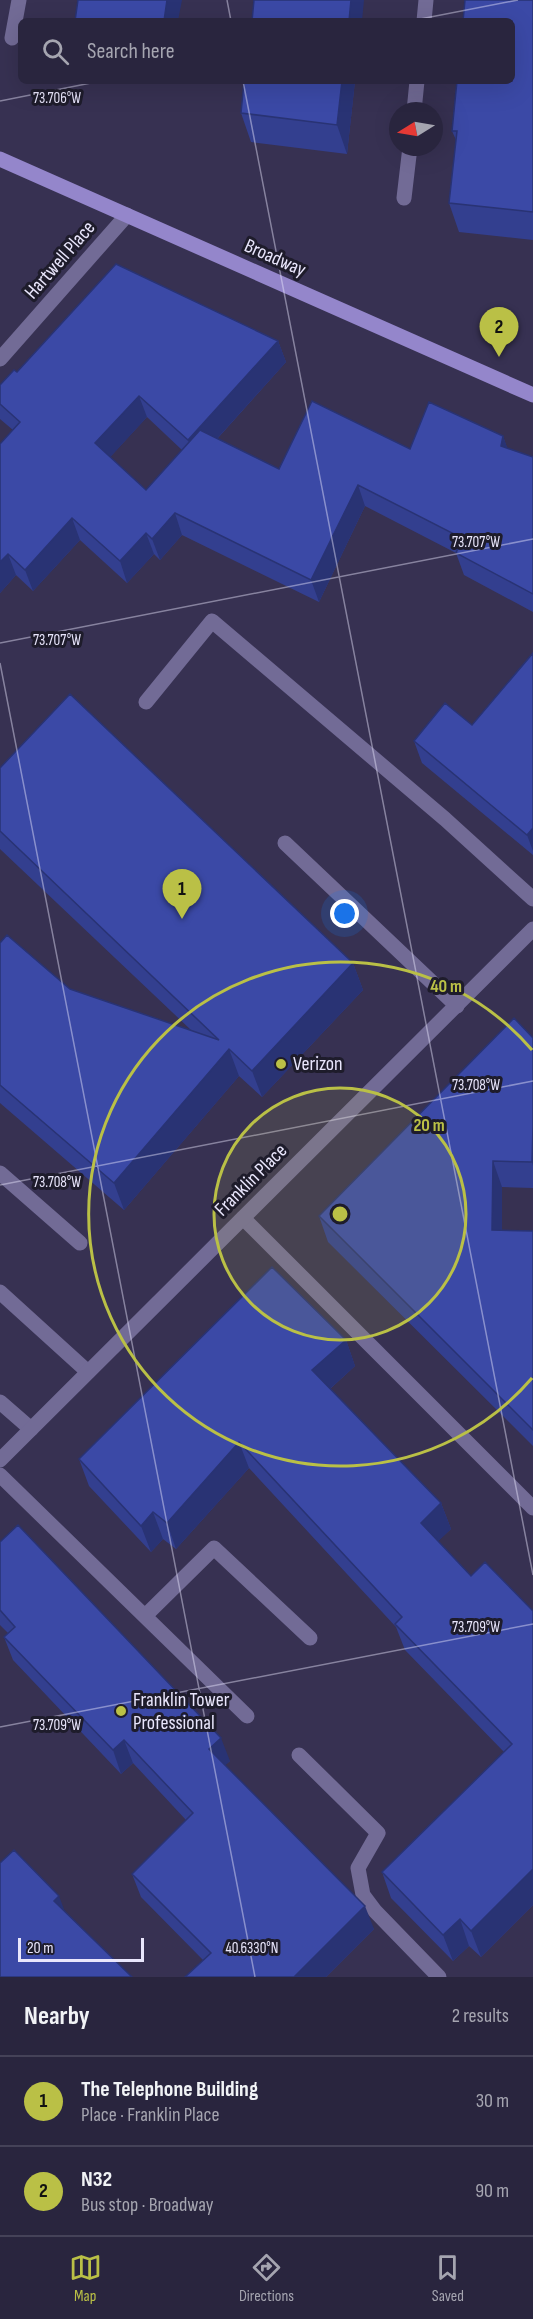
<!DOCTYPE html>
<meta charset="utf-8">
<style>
:root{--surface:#29253e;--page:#353149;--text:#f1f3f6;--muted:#a5a5b0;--line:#454258;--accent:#bac046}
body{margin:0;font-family:"Sofia Sans Condensed",sans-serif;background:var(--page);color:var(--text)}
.compass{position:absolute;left:389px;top:102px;width:54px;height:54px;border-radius:50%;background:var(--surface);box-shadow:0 6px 24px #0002;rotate:259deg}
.scale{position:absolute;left:18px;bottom:15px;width:126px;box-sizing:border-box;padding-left:6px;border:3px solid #e9e6fc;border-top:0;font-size:16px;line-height:21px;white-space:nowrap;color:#e9e6fc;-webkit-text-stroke:4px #1e1c2b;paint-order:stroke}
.you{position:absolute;left:345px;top:914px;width:21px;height:21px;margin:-15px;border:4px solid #fff;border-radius:50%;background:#1a73e8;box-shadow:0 0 0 9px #1a73e833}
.badge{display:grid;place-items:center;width:39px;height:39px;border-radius:50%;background:var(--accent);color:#111;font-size:20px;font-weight:700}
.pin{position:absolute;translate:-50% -50px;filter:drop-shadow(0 2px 3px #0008)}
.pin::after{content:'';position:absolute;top:32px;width:21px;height:18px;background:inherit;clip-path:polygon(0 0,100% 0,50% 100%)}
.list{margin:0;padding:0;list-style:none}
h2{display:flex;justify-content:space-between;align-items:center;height:78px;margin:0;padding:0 24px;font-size:26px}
h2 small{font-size:20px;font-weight:400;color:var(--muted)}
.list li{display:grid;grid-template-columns:39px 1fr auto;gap:18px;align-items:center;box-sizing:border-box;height:90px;padding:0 24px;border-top:2px solid var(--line)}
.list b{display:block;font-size:22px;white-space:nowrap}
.list p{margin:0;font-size:20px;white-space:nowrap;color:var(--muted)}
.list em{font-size:20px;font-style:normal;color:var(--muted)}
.icon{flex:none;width:33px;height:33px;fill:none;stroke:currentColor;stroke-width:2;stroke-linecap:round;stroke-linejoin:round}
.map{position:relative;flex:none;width:533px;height:1977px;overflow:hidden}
.search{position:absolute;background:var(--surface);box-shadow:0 6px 24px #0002;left:18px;right:18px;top:18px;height:66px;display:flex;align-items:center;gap:15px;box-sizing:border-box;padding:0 21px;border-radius:9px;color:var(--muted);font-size:22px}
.sheet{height:258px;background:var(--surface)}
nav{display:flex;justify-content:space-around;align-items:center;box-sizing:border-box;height:84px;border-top:2px solid var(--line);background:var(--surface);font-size:16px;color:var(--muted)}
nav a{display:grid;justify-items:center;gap:3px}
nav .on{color:var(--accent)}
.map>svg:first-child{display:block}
</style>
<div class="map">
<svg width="533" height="1977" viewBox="0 0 533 1977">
<rect width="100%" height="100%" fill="#373152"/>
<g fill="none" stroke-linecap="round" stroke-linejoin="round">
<path stroke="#726b96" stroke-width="15" d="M146,702L212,621L445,819L533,899
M285,843L457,1006
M0,1173L80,1243
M243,1218L533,1508
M0,1292L88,1372
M0,1402L31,1429
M0,1475L247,1716
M145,1616L214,1548L310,1638
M299,1755L378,1833L358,1868L363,1895L375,1911L439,1977"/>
<path stroke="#726b96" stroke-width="15" d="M424,21L426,0
M12,38L19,0
M414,111L417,81
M404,198L410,147
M0,359L127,215
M0,1460L533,929"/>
<path stroke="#9486cb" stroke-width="15" d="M0,159L533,395"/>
</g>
<path fill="#333f8f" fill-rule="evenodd" d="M533,0V240L459,232L449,203L456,140L452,131Z
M355,81L347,154L251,142L241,113Z
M278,341L286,362L217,439L279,469L410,449L503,436L507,448L533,457V612L464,575L456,553L365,506L319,602L182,535L160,560L154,554L127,583L80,540L33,591L16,575L0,593V444L13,430L0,419V385L17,372ZM147,417L182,450L146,490L110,457Z
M533,653V855L422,763L414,741L472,725Z
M0,768L353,963L363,990L262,1097L239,1076L124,1210L0,1103V943L70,989L191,1030L0,849Z
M533,1038V1188L502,1187V1230L533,1231V1446L328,1242L319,1216Z
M346,1340L355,1366L330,1389L441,1503L451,1529L438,1541L471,1576L533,1611V1905L481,1957L469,1946L453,1961L391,1898L382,1872L504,1752L405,1650L396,1627L249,1468L176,1549L163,1539L151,1552L89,1486L79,1459Z
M0,1542L230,1761L225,1765L374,1929L326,1977H185L203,1960L141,1897L132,1874L186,1820L133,1763L121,1774L13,1660L4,1637L8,1633L0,1625Z"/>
<path fill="#293374" d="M167,0H182L178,21H164Z
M351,0H364L362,21H349Z
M342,81H355L347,154L337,125Z
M278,341L286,362L196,462L188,440Z
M139,396L147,417L103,465L95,443Z
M503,436L511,458L501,446Z
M358,485L365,506L319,602L311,580Z
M175,513L182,535L160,560L152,539Z
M72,518L80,540L33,591L25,570Z
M146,533L154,554L127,583L120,561Z
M8,554L16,575L0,593V562Z
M533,828V851L527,835Z
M353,963L363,990L262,1097L252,1071Z
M229,1049L239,1076L124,1210L114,1183Z
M533,1126V1166L532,1162Z
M493,1161L502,1187V1256L492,1230Z
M346,1340L355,1366L322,1396L312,1370Z
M239,1442L249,1468L176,1549L167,1523Z
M441,1503L451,1529L430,1549L421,1523Z
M153,1512L163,1539L151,1552L141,1526Z
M221,1738L230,1761L218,1772L209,1749Z
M124,1740L133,1763L121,1774L113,1750Z
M533,1869V1905L481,1957L471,1931Z
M59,1896L68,1920L54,1901Z
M365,1906L374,1929L326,1977H294Z
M460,1919L469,1946L453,1961L443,1935Z"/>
<path fill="#3b49a6" stroke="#293374" stroke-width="1.5" d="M78,0H167L164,21H75Z
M254,0H351L349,21H252Z
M465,0H533V212L449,203L457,131H452L457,81H512V21H463Z
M244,81H342L337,125L241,113Z
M116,264L278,341L188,440L139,396L95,443L146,490L200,430L279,469L312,401L410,449L429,402L503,436L501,446L533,457V594L456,553L462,538L358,485L311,580L175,513L152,539L146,533L120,561L72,518L25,570L8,554L0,562V444L20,422L0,404V385L14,370L17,372Z
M533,653V828L527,835L414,741L445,703L472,725Z
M70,694L353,963L252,1071L229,1049L114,1183L0,1085V943L7,935L70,989L219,1040L0,831V768Z
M514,1018L533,1038V1126L532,1162L493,1161L492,1230L533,1231V1430L319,1216Z
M272,1267L346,1340L312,1370L441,1503L421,1523L471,1576L485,1562L533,1611V1869L471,1931L460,1919L443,1935L382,1872L512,1744L395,1624L402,1617L239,1442L167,1523L153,1512L141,1526L79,1459Z
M18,1525L221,1738L209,1749L365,1906L294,1977H185L211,1953L132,1874L193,1813L124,1740L113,1750L4,1637L15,1627L0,1610V1542Z
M14,1850L59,1896L54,1901L132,1977H0V1863Z"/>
<path fill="none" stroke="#e9e6fc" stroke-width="1.5" stroke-opacity="0.45" d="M227,0L231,21M410,21L518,0M243,81L533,1575M0,101L101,81M0,643L533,539M0,663L255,1977M0,1185L533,1081M0,1727L533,1624"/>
<circle cx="340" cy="1214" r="126" fill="#bac046" fill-opacity=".12"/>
<g fill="none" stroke="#bac046" stroke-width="3">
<circle cx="340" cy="1214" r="126"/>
<path d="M532 1378A252 252 0 1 1 532 1050"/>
</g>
<g fill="#bac046" stroke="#1e1c2b" stroke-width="2">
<circle cx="281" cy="1064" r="6"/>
<circle cx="121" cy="1711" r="6"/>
</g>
<g text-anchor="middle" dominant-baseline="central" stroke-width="6" stroke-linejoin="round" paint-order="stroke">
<g font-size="20" fill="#e9e6fc" stroke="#1e1c2b">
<text transform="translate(275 258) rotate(24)">Broadway</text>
<text transform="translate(60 260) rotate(-49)">Hartwell Place</text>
<text transform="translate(251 1180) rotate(-45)">Franklin Place</text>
</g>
<g font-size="20" fill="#e9e6fc" stroke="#1e1c2b" text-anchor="start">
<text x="293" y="1064">Verizon</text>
<text x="133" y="1700">Franklin Tower<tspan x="133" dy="23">Professional</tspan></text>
</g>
</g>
<g font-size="15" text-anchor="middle" fill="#e9e6fc" stroke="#1e1c2b" stroke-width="6" stroke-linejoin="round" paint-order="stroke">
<text x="57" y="103">73.706°W</text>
<text x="476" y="547">73.707°W</text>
<text x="57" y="645">73.707°W</text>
<text x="476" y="1090">73.708°W</text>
<text x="57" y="1187">73.708°W</text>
<text x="476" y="1632">73.709°W</text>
<text x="57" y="1730">73.709°W</text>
<text x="252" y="1953">40.6330°N</text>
</g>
<circle cx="340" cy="1214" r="9" fill="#bac046" stroke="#1e1c2b" stroke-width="3"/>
<g font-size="18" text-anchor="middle" font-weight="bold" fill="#bac046" stroke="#1e1c2b" stroke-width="6" stroke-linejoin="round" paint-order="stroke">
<text x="446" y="992">40 m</text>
<text x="429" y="1131">20 m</text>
</g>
</svg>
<svg class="compass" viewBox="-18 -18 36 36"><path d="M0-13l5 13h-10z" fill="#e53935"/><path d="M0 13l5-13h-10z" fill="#a5a5b0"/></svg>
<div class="scale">20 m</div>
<div class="you"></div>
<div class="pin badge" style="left:182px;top:919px">1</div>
<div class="pin badge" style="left:499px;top:357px">2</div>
<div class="search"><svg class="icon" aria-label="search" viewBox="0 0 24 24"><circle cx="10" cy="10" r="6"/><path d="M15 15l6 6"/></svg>Search here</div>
</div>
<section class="sheet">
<h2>Nearby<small>2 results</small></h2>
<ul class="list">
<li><span class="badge">1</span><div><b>The Telephone Building</b><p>Place · Franklin Place</p></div><em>30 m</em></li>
<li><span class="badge">2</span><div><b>N32</b><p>Bus stop · Broadway</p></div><em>90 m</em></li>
</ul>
</section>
<nav>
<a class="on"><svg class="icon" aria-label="map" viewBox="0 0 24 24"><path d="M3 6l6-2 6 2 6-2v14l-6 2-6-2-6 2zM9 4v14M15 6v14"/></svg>Map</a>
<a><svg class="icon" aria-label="directions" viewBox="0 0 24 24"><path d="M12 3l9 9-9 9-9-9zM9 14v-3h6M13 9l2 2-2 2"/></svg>Directions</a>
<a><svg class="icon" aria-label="saved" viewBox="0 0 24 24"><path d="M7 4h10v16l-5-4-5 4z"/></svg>Saved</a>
</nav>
